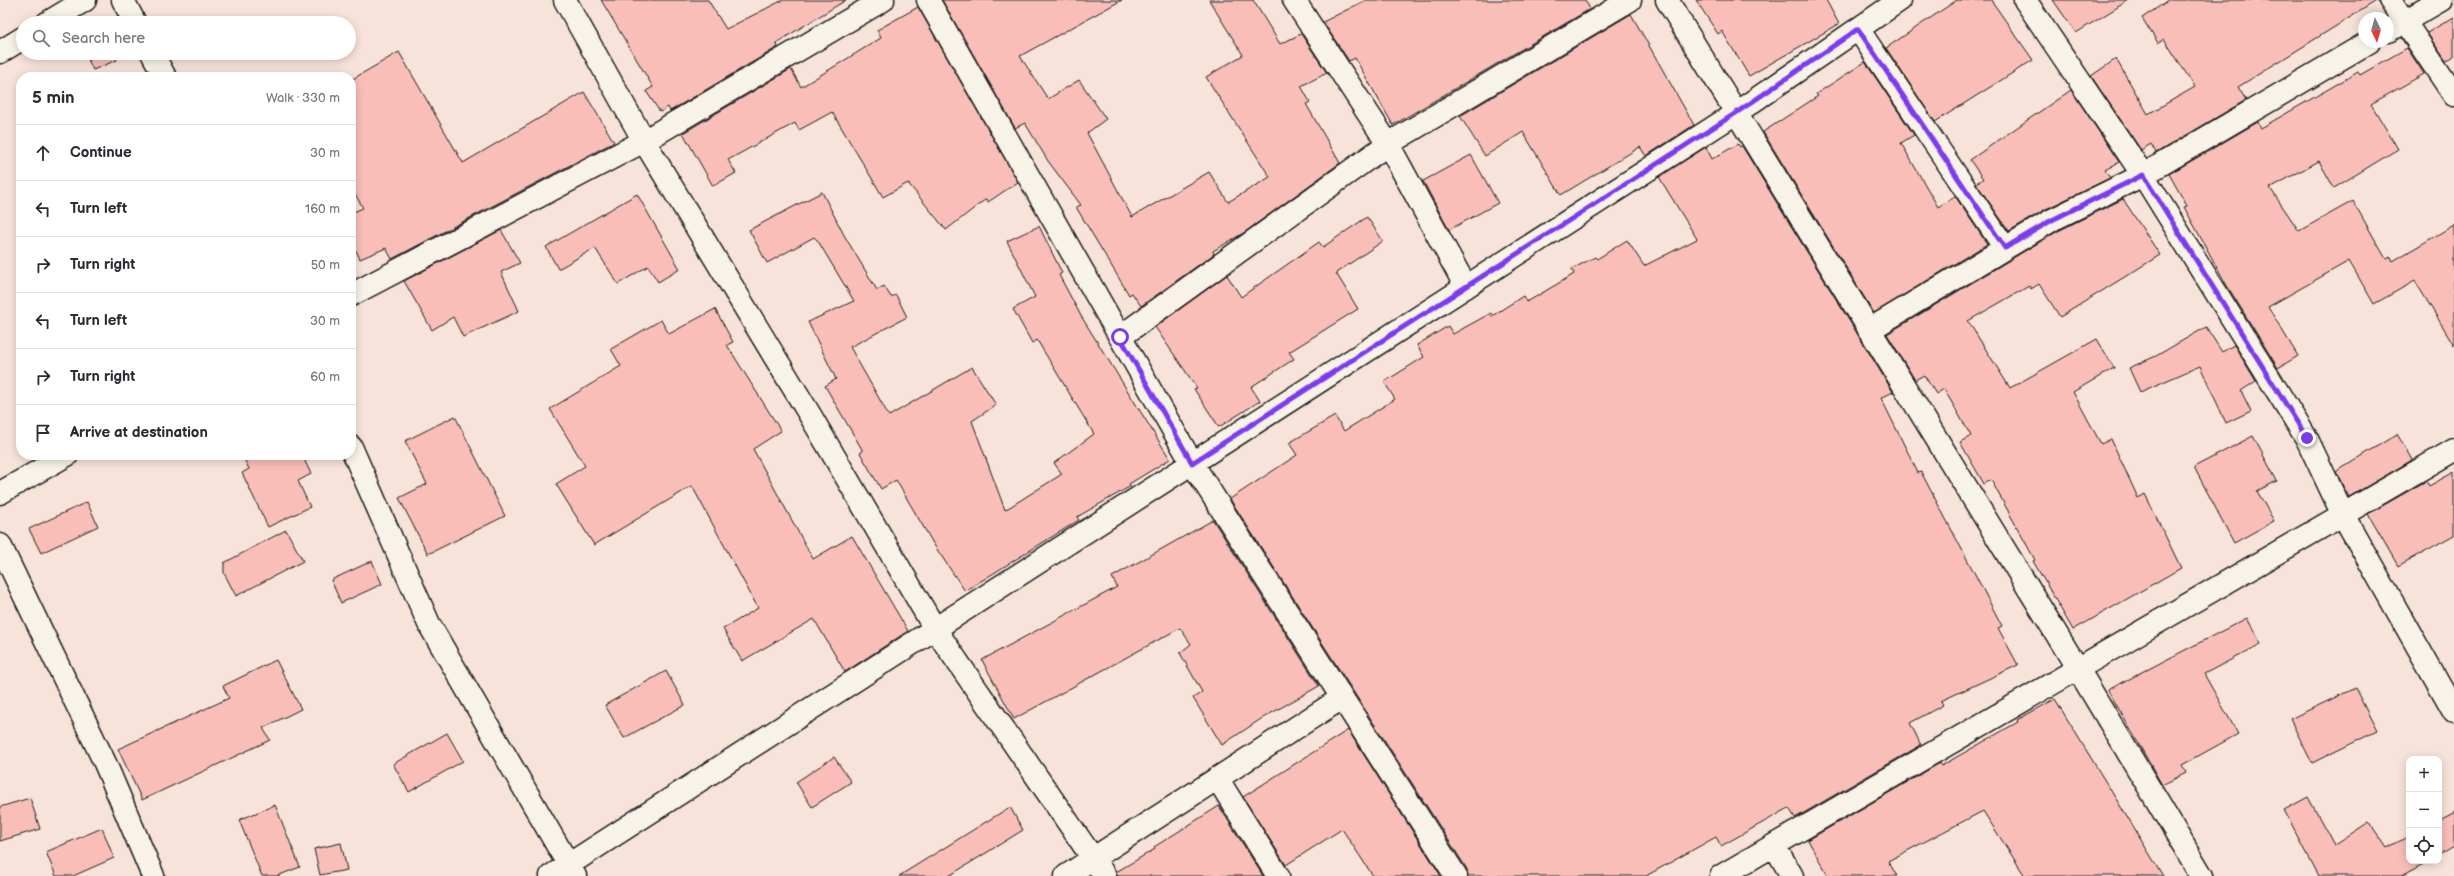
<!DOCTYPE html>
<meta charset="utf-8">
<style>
:root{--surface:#fff;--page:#f2f2f3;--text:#2b2b33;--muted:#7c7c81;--line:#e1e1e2}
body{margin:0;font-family:"Balsamiq Sans",sans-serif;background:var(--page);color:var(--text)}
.controls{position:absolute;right:12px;bottom:12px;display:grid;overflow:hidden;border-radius:8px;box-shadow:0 2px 10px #0003}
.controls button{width:36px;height:36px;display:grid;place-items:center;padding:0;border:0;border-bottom:1px solid var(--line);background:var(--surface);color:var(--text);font:20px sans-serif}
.compass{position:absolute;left:2358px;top:12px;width:36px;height:36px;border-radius:50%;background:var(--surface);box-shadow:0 2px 10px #0003;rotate:175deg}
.stop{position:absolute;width:12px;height:12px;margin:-9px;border:3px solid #7c3aed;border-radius:50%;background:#fff}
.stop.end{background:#7c3aed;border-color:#fff;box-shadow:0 1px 4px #0008}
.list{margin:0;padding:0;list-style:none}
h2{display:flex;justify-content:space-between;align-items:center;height:52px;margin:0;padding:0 16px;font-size:17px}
h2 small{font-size:13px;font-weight:400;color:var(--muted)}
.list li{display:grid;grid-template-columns:26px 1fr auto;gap:12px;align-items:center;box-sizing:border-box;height:56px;padding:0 16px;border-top:1px solid var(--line)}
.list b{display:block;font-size:15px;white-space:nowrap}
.list em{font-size:13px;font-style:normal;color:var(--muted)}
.icon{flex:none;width:22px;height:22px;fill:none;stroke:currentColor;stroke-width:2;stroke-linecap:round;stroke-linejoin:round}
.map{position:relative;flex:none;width:2454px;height:876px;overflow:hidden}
.search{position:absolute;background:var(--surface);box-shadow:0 2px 10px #0003;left:16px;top:16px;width:340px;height:44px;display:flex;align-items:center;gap:10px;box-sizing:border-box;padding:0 14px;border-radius:22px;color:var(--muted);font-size:15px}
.panel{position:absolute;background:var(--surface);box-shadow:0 2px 10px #0003;left:16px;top:72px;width:340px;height:388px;border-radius:16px}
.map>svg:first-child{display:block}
</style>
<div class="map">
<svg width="2454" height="876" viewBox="0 0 2454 876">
<rect width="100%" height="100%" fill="#f8e3da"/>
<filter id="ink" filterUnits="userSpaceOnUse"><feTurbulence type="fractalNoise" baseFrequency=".025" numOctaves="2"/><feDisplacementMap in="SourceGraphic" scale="8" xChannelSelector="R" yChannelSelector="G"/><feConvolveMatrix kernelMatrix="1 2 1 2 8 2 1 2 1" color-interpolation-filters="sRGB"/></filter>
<g filter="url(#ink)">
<path fill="#fabeb8" stroke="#1c1c1c" d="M601,0H708L726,29L783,0H846L776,43L778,47L670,111L668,107L660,112L646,91L653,87Z
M942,0H1122L1020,56L1048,99L1079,80L1106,119L1087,133L1132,217L1209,172L1228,202L1270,177L1206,77L1243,55L1209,0H1253L1280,44L1301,34L1327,73L1301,86L1310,102L1306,104L1340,163L1245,232L1213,251L1214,254L1141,306L1132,293L1129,295L1076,207L1081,205L1048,161L1025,123L1015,128Z
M1366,0H1585L1590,9L1393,125L1355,58L1349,61L1323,22Z
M1696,0H1826L1839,24L1749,76L1722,31L1718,34Z
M1957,0H1991L2033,60L1935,122L1886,48Z
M2053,0H2129L2076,33Z
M2169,0H2378L2238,87L2246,100L2156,153L2151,144L2141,150L2091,76L2116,59L2148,114L2195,87L2164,39L2158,43L2142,18Z
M918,7L1018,182L988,202L986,199L946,230L908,183L883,197L832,112L799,130L795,123L728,160L736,173L713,186L683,133L791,69L801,87L881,38L877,30Z
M1631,14L1694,125L1646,156L1640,147L1561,195L1523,132L1485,156L1460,116Z
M2454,17V56L2446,61L2427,33Z
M2407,48L2424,74L2371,104L2398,149L2334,188L2319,161L2270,188L2299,231L2353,201L2386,259L2391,257L2393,261L2454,225V345L2415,281L2374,304L2349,261L2268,307L2298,356L2278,368L2226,284L2184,207L2187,206L2169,174L2258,122L2261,128L2358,72L2360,75Z
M399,52L463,163L584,92L614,142L392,259L386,248L360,259L351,240V213L363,208L351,187V80Z
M85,53H114L117,60L93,70Z
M1865,62L1914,135L1901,143L1938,207L1955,196L1987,244L1874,313L1763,132L1818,96L1816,94Z
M2071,90L2119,162L2105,170L2110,178L2046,209L2009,231L1976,183L1983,179L1970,160Z
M1738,144L1740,147L1742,146L1893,392L1881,398L1918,473L1921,472L1977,578L2002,626L1998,628L2018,665L1941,701L1943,705L1910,723L1921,745L1795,818L1789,808L1721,846L1716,837L1646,876H1468L1467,869L1230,499L1297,455L1289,443L1335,416L1344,431L1395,399L1384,382L1424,357L1417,345L1448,326L1453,334L1491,313L1492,316L1523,296L1527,302L1574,274L1572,269L1595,257L1597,259L1627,240L1644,266L1697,239L1659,177L1706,147L1712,159Z
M1471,155L1498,203L1449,230L1423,181Z
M822,192L844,235L877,290L884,286L891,297L896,295L907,317L850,347L889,416L972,367L996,405L972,421L1005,510L1062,474L1054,463L1094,434L1037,340L1032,343L1013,309L1035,297L1007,241L1039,226L1062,273L1059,275L1081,316L1170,459L1129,484L1131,486L1077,517L1079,520L965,591L934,545L896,480L881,489L860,453L863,451L825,386L836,379L808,322L854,301L818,241L814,237L767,263L749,230Z
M637,194L680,269L658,282L648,266L618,284L595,248L558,269L546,247Z
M2123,199L2160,255L2060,317L2039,284L2031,289L2029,286L1968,321L2010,388L2097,339L2114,368L2073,392L2101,444L2111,439L2138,498L2145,494L2181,568L2073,630L2033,561L2035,560L1991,480L1984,484L1960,442L1971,436L1944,389L1936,394L1924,375L1915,380L1887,334L2058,231Z
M1367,217L1383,241L1336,273L1358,309L1289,352L1294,359L1251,387L1260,401L1219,427L1194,389L1197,388L1155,327L1227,275L1241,297L1319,242L1323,247Z
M501,230L520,263L501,272L519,311L463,337L453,317L432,330L404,281Z
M715,309L733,342L727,345L781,431L753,449L813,559L852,536L908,631L845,672L814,619L742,661L723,629L758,608L692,486L594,545L556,484L585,466L550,409L621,366L611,349L661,320L669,334Z
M2206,327L2222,352L2234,345L2256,381L2241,391L2251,411L2226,423L2200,366L2140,392L2129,368L2156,356Z
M455,416L505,516L428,554L399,498L427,484L405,441Z
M2397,434L2412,460L2349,497L2336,472Z
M2253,436L2277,481L2257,491L2274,521L2234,543L2194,467Z
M242,455H302L311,474L298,481L310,507L268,527L242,473L249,469Z
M2454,472V535L2398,566L2368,514L2426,481L2429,486Z
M87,502L98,526L41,553L29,529Z
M1213,520L1319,686L1261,719L1222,745L1193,698L1202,692L1180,653L1191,644L1180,628L1014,719L982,660L1117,587L1112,577Z
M286,530L303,561L236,596L224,573V563Z
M372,561L382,584L341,603L331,580Z
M2247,618L2261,644L2204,674L2238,734L2182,765L2186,773L2162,785L2108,690Z
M276,660L301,709L263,728L270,740L142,800L118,749L229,698L223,686Z
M666,671L685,705L624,738L605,705Z
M2355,688L2377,731L2312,763L2290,719Z
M2055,699L2163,876H2025L1983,811L1888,861L1897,876H1828L1808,840L1940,763L1941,766L2018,722L2017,720Z
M1348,730L1441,876H1373L1342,829L1286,865L1243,797Z
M447,733L463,761L409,792L393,764Z
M834,757L851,782L812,807L796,782Z
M2308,797L2334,845L2369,822L2387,848L2409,836V861H2429L2401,876H2319L2284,810Z
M30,798L40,829L0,841V807Z
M275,805L300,867L277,876H262L239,820Z
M1219,806L1263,876H1117L1116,872L1155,849L1154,847Z
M1010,807L1023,830L949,876H899Z
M2454,812V847L2439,856V820Z
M102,828L114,858L73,876H56L46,852Z
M341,843L347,870L320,875L314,849Z"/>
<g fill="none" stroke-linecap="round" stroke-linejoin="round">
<defs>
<path id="street" d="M123,0L135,23
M565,0L644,141L810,415L935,629L1105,876
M928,0L1192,463L1456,876
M1294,0L1388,144L1466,287
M2025,0L2143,175L2307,439L2343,515L2454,711
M2390,0L2454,95
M47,23L85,0
M1858,29L2005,248
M2388,31L2441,0
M0,52L23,38
M152,53L165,77
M351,295L644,141L883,0
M1869,330L2052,220L2143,175L2369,42
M1120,337L1388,144L1630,0
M351,447L429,624L575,876
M0,493L67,455
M0,545L105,763L153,876
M1217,778L1278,876
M1774,845L1792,876
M551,876L1736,113L1900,0
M1066,876L1342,698
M1721,876L2454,450"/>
<path id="secondary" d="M1667,0L2078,669L2202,876"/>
</defs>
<use href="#street" stroke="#1c1c1c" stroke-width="25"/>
<use href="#secondary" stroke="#1c1c1c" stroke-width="25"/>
<use href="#street" stroke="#f7f3e8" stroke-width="22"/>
<use href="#secondary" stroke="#f7f3e8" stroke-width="22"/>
</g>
</g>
<g fill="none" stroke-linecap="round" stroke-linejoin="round" filter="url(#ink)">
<path stroke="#7c3aed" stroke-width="5" d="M1120,337L1192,463L1736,113L1858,29L2005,248L2052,220L2143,175L2307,438"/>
</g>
</svg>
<div class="controls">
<button>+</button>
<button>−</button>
<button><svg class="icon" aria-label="locate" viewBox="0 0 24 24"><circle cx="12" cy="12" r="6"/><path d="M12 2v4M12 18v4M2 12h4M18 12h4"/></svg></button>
</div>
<svg class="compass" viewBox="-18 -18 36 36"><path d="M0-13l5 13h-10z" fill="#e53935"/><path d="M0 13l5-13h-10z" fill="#7c7c81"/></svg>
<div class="stop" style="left:1120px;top:337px"></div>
<div class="stop end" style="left:2307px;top:438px"></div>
<div class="search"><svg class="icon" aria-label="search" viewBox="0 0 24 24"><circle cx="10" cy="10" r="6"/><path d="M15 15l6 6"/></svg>Search here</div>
<section class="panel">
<h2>5 min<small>Walk · 330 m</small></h2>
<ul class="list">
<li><svg class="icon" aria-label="ahead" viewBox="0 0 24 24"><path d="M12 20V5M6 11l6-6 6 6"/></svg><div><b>Continue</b></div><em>30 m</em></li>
<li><svg class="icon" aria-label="left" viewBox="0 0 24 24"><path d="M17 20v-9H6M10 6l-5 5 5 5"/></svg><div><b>Turn left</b></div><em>160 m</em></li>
<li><svg class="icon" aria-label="right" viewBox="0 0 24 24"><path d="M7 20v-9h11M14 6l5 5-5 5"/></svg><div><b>Turn right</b></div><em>50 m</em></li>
<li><svg class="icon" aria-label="left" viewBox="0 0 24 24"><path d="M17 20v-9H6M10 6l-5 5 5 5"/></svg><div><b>Turn left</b></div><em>30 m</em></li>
<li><svg class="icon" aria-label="right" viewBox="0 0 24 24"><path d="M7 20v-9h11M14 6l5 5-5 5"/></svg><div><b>Turn right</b></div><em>60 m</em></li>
<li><svg class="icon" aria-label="arrive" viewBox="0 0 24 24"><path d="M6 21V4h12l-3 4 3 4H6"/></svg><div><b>Arrive at destination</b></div></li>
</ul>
</section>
</div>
